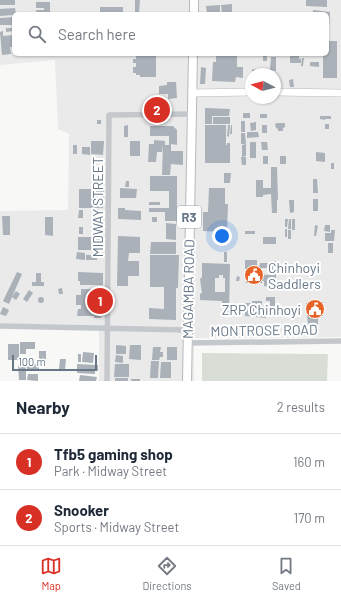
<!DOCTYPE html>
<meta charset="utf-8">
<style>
:root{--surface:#fff;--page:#f2f2f3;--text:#1f2937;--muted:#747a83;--line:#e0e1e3;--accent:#d93025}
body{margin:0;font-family:Barlow,sans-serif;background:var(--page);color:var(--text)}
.compass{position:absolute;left:245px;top:68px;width:36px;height:36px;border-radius:50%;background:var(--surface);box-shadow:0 1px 3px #0004;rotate:277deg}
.scale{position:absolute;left:12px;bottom:10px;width:85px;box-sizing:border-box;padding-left:4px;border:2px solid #677788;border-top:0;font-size:11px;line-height:14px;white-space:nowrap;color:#677788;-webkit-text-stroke:3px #fff;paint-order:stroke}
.you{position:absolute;left:222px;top:236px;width:14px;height:14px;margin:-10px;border:3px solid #fff;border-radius:50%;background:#1a73e8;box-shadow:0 0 0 6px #1a73e833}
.badge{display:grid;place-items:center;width:26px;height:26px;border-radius:50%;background:var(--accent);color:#fff;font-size:13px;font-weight:700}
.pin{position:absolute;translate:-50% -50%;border:2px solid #fff;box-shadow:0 1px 4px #0006}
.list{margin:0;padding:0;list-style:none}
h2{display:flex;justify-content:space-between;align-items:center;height:52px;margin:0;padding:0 16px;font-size:17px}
h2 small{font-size:13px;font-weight:400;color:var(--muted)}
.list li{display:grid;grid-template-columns:26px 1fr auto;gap:12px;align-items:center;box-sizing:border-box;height:56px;padding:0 16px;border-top:1px solid var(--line)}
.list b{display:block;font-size:15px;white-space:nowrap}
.list p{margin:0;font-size:13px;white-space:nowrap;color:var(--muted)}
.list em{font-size:13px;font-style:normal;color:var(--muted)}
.icon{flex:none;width:22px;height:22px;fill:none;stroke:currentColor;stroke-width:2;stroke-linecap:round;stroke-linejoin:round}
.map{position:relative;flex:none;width:341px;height:381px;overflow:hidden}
.search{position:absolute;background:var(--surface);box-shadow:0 1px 3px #0004;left:12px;right:12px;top:12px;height:44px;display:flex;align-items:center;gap:10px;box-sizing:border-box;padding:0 14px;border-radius:6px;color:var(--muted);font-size:15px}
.sheet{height:164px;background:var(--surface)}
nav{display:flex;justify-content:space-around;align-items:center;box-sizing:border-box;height:56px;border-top:1px solid var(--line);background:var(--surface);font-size:11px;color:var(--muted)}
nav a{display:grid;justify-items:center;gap:2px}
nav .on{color:var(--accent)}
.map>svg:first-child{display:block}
</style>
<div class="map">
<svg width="341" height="381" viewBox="0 0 341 381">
<rect width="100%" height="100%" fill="#f8f9f6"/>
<path fill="#e9eae9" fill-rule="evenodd" d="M0,0H341V337L194,338V381H99V328L0,324V211L68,210L69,134L58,129L55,60L0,65ZM14,14H327V54H14ZM251,74H275V98H251Z"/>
<path fill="#d8ded5" d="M202,353L328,354L327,381H202Z"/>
<path fill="#aab1b9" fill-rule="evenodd" d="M0,0H15V5H0Z
M135,0H140L139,13H135Z
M306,0H327V7L306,6Z
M36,2H50V14H37L36,10H44V8H36Z
M232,4V12L222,13L221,5Z
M220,5V13L207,14L206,6Z
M100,7H123V14H100Z
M15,8L16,14H14V15L0,16V9Z
M313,10L330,12L329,26L327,25V14H313Z
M14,17V25H0V18Z
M6,28H14V31L6,32Z
M3,31V36L13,35L14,47H10L11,54L2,55L0,32Z
M327,41H337V78H323V54H327Z
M136,54H156V77H140V75H136V73H133V67H136V63H133V59H136Z
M216,54H237V67H243V78L236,77L235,82L212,81L213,62H216Z
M263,54H267V61H263Z
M290,54H299V59H301V63H290Z
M271,57H276V71L270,70Z
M302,58H304L303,66H301Z
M310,62H319V67L310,66Z
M201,67L206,68L205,84H200Z
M252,69L257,70L256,74H252Z
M293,79L294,87H290L289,80Z
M167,82H176L177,98L168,99V94H159V86L167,85Z
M205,108L230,109L229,116H212V124H205Z
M243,113H250V118H243Z
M260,114H267V118H260Z
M320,116H325V120L320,119Z
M325,116H331V119H325Z
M213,117H230V124H213Z
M97,120H101V124H97Z
M241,121H245V132H241Z
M256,122V130L251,131L250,123Z
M277,123H285V127L283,128V131H278V129L276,128L275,124Z
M325,124H329V129H325Z
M128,125V137H124V126Z
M205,125H226V145H227V143H230V163H205Z
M228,125H230L229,137L227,136Z
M231,125H232V134H230Z
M262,125H267V133H262Z
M150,126H173L177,130V145L171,144V151H183V165L171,164L170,175H162L163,144L162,152H157L156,162H148L149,144H154V140L165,141V145H169V136H150Z
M247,132H258L259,137L247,138Z
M241,133H245L246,144H241Z
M91,141H104L103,155L91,154Z
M130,141H140V156H130Z
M250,142H256V158H250Z
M261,142H267L268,150H262Z
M246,144V156L242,157V145Z
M73,145H77V154H73Z
M82,147H90V155L82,154Z
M316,152L325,153V162L316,161Z
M263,156H268V164H263Z
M280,156H286V164H280Z
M241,157H246V165H242Z
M331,163H334V169H331Z
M271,167H277L278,200H277V213H272L271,194L263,195V197H256V180H263V188H271Z
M224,173H231L230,183H224Z
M150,176H177V221H165V212H149V208H169V191H150Z
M313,179H317L318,193H313Z
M126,181H129V187H125Z
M120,188L137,189L136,198H120Z
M209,188H225V204H228L227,232L203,231V212H208Z
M79,189H104L103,208H79Z
M313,199H318V211H313Z
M289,200H294V212L290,213Z
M149,202H160V205H149Z
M118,208H125V210L141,211V220L118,219Z
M79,210H83V218H78Z
M2,216H10V235H3Z
M45,217H53V236L45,235Z
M152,217H157V222H152Z
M285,219H288L287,227H285Z
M289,219H291V229H288Z
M292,219H295V230H292Z
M166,223L176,224V240L166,239Z
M315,225L318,226L316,236H314Z
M325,225H330V232L324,231Z
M79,227H83V234H79Z
M285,229H287V237H285Z
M288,230H291V239H288Z
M331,230H335L334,241H325V233H331Z
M245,231H255V234H245Z
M92,232H98V235H92Z
M118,236L140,237V253H129L128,261H139V276H128V286H117Z
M78,237H103V250H78Z
M263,237H276V244H263Z
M151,242H176V254H150Z
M328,243H333V253H328Z
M77,252L85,253V260L76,259Z
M224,252H227V262H224Z
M86,255H97V260H86Z
M150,255H179L178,288H176V320L149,319V308L164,309V287H150Z
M245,260H257V269H245Z
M270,261H276V289H270V281L269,287L264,286V281H262V283H246V274L270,275V268H259L260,263H270Z
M202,263L230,264L229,313H224L225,304H222V301L200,300V294L202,293L200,279L202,277ZM219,275H223V278H225V292H215V278H219Z
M17,272L22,274L9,304L3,301Z
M78,272L103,273V285H80V281H78Z
M36,273H41V282H44V286H32V282H36Z
M237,276L240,277L239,281H236Z
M62,288L63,294H59L58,289Z
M95,288H104L103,315L100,318H94V316H77L78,309H81V305H76V295H81V289H95Z
M29,290L33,293L27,302L23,299Z
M16,291L20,294L16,300L12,297Z
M38 300a3 3 0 1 1 6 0a3 3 0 1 1-6 0Z
M266,297H275V316H267V310H270V301H266Z
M252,301H262V306H252Z
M323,302V316H318V325L308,326L306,303Z
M245,303H251V307L266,306V318L245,316Z
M3,307L9,310L6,316L0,314Z
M20,342H35V349H26V354H20Z
M8,344H19V360H8Z
M116,345L126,346V354H116Z
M130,345H141V360L129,359Z
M153,347H161L160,352H163V357H160L159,360H152Z
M167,347H177V360H167Z
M39,351H46V359H39Z
M83,352L94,353L93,363L82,362Z
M78,354H81V362H78Z
M116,355L123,356V363L115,362Z
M60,359H66L65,370L59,369Z
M151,361H159L158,378H150Z
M161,362H171V378H160Z
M27,364H39V370H27Z
M77,364L98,365V371H95V374L77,373Z
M115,364H129V377H114Z
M18,365H26V380H19Z
M28,374H38V381L27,380Z
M80,375L97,377L96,381H79Z
M115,378H128V381H115Z
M131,379H140V381H131Z"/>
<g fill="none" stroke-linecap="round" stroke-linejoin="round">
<defs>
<path id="major" d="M275,92L341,93
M192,93L251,92"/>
<path id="highway" d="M194,0V14
M187,381L193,54"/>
</defs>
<use href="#major" stroke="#b7bbc0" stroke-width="8"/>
<use href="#highway" stroke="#b7babe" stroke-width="10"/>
<path stroke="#c4c8cc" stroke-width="5.5" d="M0,326L187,330
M187,343L341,341
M107,381L109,115L192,114"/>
<use href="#major" stroke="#fff" stroke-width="7"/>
<use href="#highway" stroke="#fff" stroke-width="8"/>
</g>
<defs>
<symbol id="civic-disc" viewBox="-11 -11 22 22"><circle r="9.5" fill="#e76328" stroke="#fff"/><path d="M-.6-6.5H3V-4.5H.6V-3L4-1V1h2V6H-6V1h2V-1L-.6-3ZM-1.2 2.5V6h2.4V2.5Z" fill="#fff"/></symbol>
</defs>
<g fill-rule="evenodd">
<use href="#civic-disc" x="243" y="264" width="22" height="22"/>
<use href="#civic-disc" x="304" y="298" width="22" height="22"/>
</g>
<g text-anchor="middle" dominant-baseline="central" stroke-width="4" stroke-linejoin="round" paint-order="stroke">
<rect fill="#fff" stroke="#95a0ac" stroke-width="1" x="177" y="206" width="24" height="22" rx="3"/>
<g font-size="13" font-weight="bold" fill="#677788">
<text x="189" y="217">R3</text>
</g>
<g font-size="14" fill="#677788" stroke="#fff">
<text transform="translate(97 207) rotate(-90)">MIDWAY STREET</text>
<text transform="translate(188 289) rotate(-89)">MAGAMBA ROAD</text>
<text transform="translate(264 330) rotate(-1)">MONTROSE ROAD</text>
</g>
<g font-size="14" fill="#677788" stroke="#fff" text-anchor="start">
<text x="268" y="267">Chinhoyi<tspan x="268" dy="16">Saddlers</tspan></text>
<text x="301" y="309" text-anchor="end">ZRP Chinhoyi</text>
</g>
</g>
</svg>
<svg class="compass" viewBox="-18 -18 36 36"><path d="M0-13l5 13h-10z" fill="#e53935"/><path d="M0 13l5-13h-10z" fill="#747a83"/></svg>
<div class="scale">100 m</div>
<div class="you"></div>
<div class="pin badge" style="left:100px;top:301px">1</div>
<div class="pin badge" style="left:157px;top:110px">2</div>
<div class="search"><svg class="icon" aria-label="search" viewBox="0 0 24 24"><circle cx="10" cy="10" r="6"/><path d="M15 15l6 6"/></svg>Search here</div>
</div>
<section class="sheet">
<h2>Nearby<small>2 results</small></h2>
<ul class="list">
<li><span class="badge">1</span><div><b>Tfb5 gaming shop</b><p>Park · Midway Street</p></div><em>160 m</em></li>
<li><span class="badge">2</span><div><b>Snooker</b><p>Sports · Midway Street</p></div><em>170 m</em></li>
</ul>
</section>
<nav>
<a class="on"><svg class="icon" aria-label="map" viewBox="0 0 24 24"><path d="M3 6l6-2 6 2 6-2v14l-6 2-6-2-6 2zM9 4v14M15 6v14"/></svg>Map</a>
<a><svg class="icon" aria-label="directions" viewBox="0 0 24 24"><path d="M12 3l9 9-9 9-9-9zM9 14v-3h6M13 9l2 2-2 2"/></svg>Directions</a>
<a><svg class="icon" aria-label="saved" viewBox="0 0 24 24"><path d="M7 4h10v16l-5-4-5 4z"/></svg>Saved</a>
</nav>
